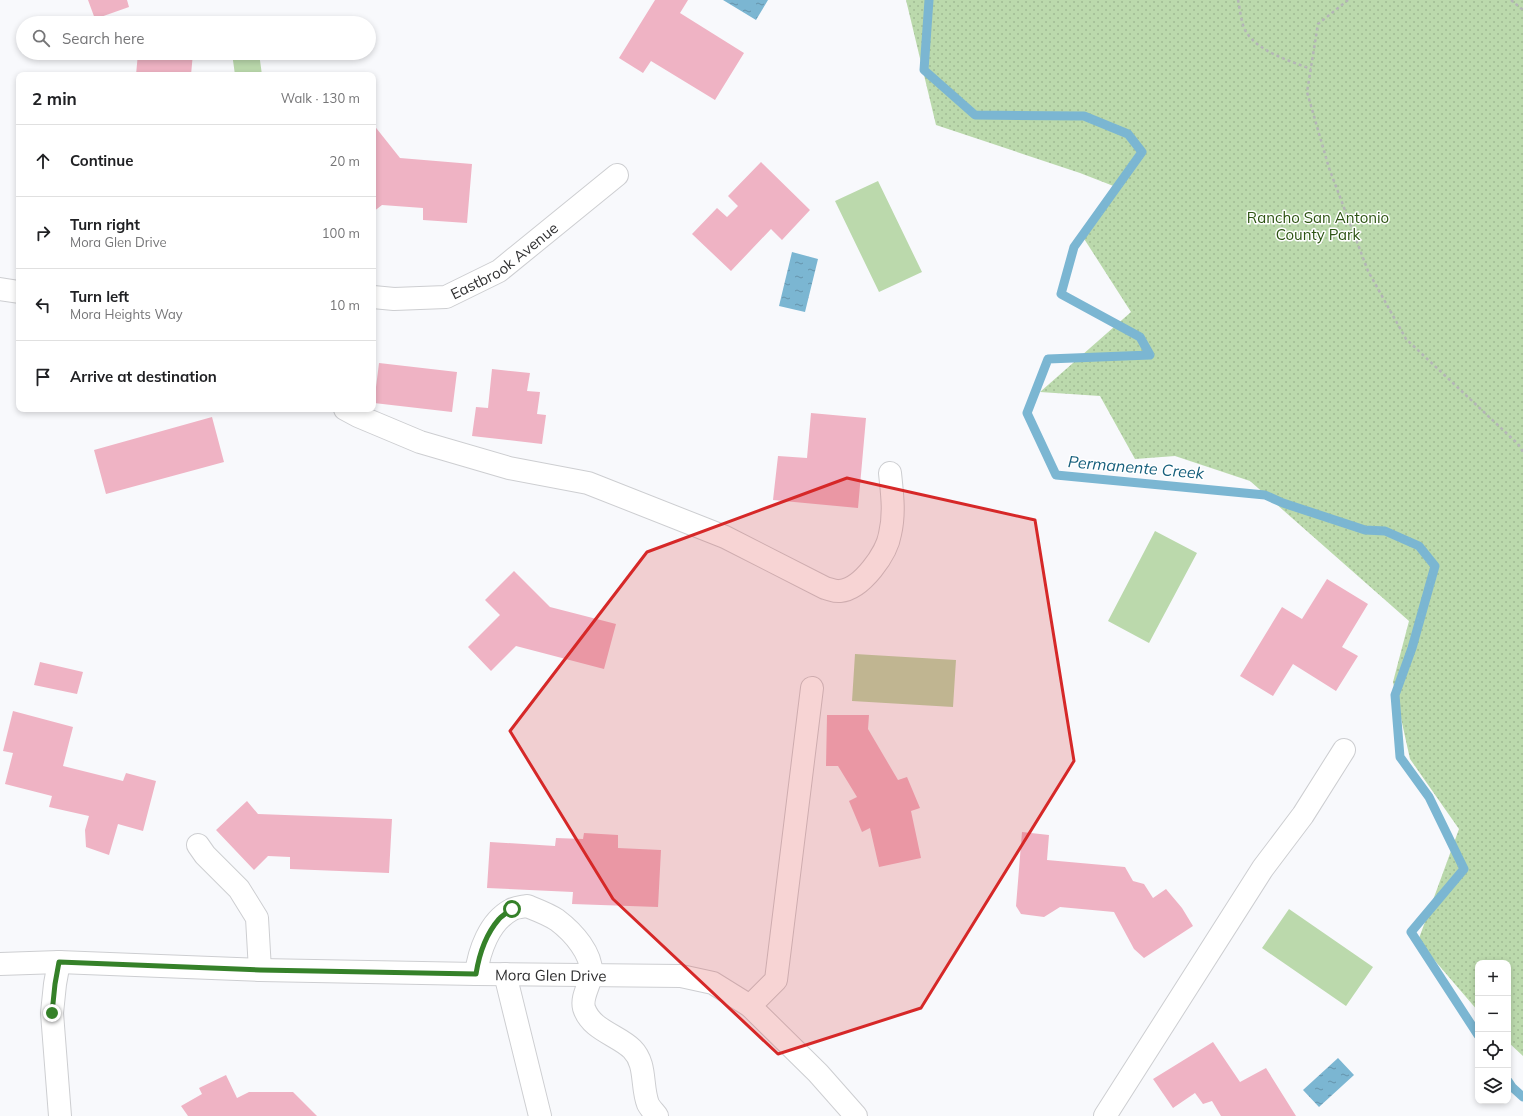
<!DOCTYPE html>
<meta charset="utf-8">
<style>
:root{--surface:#fff;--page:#f2f2f2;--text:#202124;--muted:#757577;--line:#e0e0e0}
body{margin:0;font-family:Mulish,sans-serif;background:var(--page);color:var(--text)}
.controls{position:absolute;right:12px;bottom:12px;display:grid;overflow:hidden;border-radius:8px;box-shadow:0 2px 6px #0003}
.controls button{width:36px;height:36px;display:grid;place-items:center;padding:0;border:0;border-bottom:1px solid var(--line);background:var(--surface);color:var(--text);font:20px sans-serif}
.stop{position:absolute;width:12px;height:12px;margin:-9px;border:3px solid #358129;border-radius:50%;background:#fff}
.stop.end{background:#358129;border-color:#fff;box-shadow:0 1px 4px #0008}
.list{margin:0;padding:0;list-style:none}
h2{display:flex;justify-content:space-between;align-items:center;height:52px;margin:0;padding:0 16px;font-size:17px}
h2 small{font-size:13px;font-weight:400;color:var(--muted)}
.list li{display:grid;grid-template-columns:26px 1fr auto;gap:12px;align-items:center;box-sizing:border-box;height:72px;padding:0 16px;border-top:1px solid var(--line)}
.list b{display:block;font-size:15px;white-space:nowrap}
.list p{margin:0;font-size:13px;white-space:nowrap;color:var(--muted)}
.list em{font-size:13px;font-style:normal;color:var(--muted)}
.icon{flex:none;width:22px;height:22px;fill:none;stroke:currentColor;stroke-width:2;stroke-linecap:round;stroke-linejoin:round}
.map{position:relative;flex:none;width:1523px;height:1116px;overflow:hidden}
.search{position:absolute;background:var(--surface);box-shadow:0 2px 6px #0003;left:16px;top:16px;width:360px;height:44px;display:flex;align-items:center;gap:10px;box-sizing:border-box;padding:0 14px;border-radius:22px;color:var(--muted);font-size:15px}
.panel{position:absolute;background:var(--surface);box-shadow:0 2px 6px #0003;left:16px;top:72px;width:360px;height:340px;border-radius:8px}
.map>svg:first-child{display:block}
</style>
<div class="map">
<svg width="1523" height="1116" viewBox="0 0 1523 1116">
<defs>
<pattern id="park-dots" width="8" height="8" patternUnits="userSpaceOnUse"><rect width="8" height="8" fill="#bbd9ac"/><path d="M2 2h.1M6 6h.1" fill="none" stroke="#a1bb94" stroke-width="1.8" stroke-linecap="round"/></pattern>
<pattern id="water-ripples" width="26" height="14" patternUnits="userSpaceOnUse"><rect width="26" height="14" fill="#7bb6d2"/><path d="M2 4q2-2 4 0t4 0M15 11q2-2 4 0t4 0" fill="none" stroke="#6594ab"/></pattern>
</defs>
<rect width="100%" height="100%" fill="#f8f9fc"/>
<path fill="url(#park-dots)" d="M906,0H1523V1056L1508,1042V963H1478V1011L1418,941L1459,829L1410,759L1393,682L1409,621L1250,481L1175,456L1135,459L1100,396L1040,392L1131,312L1081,234L1116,187L1080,173L936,125Z"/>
<path fill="#bbd9ac" d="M232,53H259L262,75H235Z
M878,181L922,272L879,292L835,201Z
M1155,531L1197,553L1149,643L1108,621Z
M855,654L956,660L953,707L852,701Z
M1289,909L1373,967L1346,1006L1262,948Z"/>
<path fill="url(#water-ripples)" d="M723,0H768L756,20Z
M792,252L818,259L805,312L779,306Z
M1338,1058L1354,1075L1319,1107L1303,1090Z"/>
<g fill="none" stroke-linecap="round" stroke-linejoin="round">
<path stroke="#7bb6d2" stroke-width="9" d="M929,0L924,70L975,115L1084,116L1128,134L1142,152L1074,247L1061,294L1140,337L1150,355L1048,359L1027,413L1056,475L1265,495L1283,503L1365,530L1385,531L1419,546L1435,566L1412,648L1395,695L1400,757L1429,797L1464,869L1411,932L1478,1035
M1508,1081L1512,1087L1523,1097"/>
</g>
<path fill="#efb3c4" d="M88,0H127L129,7L95,19Z
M655,0H688L680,13L744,53L715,100L651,61L643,73L619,58Z
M138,53H193L191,75H136Z
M373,124L400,158L472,164L467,223L423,220V208L382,205L373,212Z
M761,162L810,210L782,240L771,229L731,271L692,234L717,208L727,217L738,206L728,196Z
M379,363L457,372L452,412L374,403Z
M492,369L530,373L527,391L540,392L537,414L546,415L542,444L472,436L476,407L488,408Z
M811,413L866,418L858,508L773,500L778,456L807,458Z
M212,417L224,462L106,494L94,450Z
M514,571L550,607L616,624L604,669L516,646L491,671L468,647L500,615L485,600Z
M1327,579L1368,604L1342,647L1358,656L1336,691L1293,664L1273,696L1240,676L1282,607L1302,619Z
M40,662L83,672L77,694L34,685Z
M13,711L73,727L63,766L123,781L126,773L156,781L143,831L118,824L109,855L86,847L85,830L89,816L49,807L52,796L5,784L13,753L3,751Z
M827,715H869L868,729L898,780L907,777L920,808L911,811L921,858L879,867L870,828L862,832L849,801L857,797L838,766H826Z
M247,801L258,814L392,819L389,873L290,869V857L268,856L254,870L216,830Z
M1022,832L1049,835L1047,860L1125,867L1133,881L1144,884L1153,898L1166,889L1182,908L1193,926L1144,958L1134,949L1114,912L1060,907L1044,917L1021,914L1016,906Z
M584,833L618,835V848L661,850L658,907L572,904L573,892L487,888L490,842L555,846L556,838L583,839Z
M1213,1042L1240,1082L1266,1068L1296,1116H1221L1212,1101L1203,1104L1195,1093L1173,1108L1153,1079Z
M226,1075L237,1098L249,1092H293L317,1116H188L181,1106L202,1094L199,1088Z"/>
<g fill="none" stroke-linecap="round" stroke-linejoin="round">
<defs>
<g id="minor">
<path d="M0,289L19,292"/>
<path id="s1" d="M373,297L394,299L446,297L499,271L617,175"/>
<path d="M345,409L358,416L420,442L509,468L588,483L725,537L825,588C830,589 836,592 840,591C862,589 887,553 890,534C895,513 892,493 890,473"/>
<path d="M198,845L205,855L239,889L257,918L260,970"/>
<path d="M59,962L55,984L52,1013L60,1116"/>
<path id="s2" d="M0,964L59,962L260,970L476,974L681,976L713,983L750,1006L818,1073L856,1116"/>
<path d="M476,974C479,951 489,922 511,910C516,907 522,907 527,906C537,910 548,914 557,920C573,932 593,954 591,975C590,985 581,997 584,1008C591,1030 618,1035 632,1049C647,1064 641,1086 648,1104C650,1108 654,1112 657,1116"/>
<path d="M505,974L540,1116"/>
<path d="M750,1006L776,980L812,688"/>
<path d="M1105,1116L1263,868L1303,815L1344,750"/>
</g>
</defs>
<use href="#minor" stroke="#cdced1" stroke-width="24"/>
<path stroke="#b4b5b7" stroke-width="2.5" stroke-dasharray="3 3" stroke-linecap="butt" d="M1238,0C1240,9 1241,22 1245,30C1256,51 1290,61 1311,69
M1348,0L1318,24L1307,92L1329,168L1368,271L1406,339L1518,444L1523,452
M1511,0L1523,10"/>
<use href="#minor" stroke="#fff" stroke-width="22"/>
</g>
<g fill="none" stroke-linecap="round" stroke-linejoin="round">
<path stroke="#358129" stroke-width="5" d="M52,1013L55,984L59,962L260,970L476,974C479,955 486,934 499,919C503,915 508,912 512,909"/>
</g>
<path fill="#d62828" fill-opacity="0.2" stroke="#d62828" stroke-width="3" stroke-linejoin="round" d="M847,478L1035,520L1074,761L921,1008L778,1054L613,899L510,731L647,552Z"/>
<g text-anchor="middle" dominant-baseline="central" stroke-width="3" stroke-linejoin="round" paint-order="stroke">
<g font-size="15" fill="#2c5312" stroke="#fff">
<text x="1318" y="217">Rancho San Antonio<tspan x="1318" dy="17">County Park</tspan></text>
</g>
<g font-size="15" fill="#2f2f30" stroke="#fff">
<text stroke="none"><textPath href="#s1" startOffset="142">Eastbrook Avenue</textPath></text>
<text stroke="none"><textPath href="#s2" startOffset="551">Mora Glen Drive</textPath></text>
</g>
<g font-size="16" font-style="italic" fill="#165f7c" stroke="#fff">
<text transform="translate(1136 467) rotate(5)">Permanente Creek</text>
</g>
</g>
</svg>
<div class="controls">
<button>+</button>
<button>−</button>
<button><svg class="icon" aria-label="locate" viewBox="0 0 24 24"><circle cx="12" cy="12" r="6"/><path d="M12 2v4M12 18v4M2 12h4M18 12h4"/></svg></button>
<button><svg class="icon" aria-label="layers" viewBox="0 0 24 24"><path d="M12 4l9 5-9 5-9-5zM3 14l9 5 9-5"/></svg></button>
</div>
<div class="stop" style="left:512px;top:909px"></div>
<div class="stop end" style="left:52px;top:1013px"></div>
<div class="search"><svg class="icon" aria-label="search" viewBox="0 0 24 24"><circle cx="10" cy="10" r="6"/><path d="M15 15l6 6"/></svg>Search here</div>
<section class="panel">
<h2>2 min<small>Walk · 130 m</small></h2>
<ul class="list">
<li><svg class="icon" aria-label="ahead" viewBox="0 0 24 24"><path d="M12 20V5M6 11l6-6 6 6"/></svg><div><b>Continue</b></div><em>20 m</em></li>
<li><svg class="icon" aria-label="right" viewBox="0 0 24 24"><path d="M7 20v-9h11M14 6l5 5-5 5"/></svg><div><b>Turn right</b><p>Mora Glen Drive</p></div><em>100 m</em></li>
<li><svg class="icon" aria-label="left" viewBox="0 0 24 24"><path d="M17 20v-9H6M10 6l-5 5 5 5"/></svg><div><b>Turn left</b><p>Mora Heights Way</p></div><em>10 m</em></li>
<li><svg class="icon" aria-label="arrive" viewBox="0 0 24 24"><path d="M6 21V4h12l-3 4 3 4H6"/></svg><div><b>Arrive at destination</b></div></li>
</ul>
</section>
</div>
